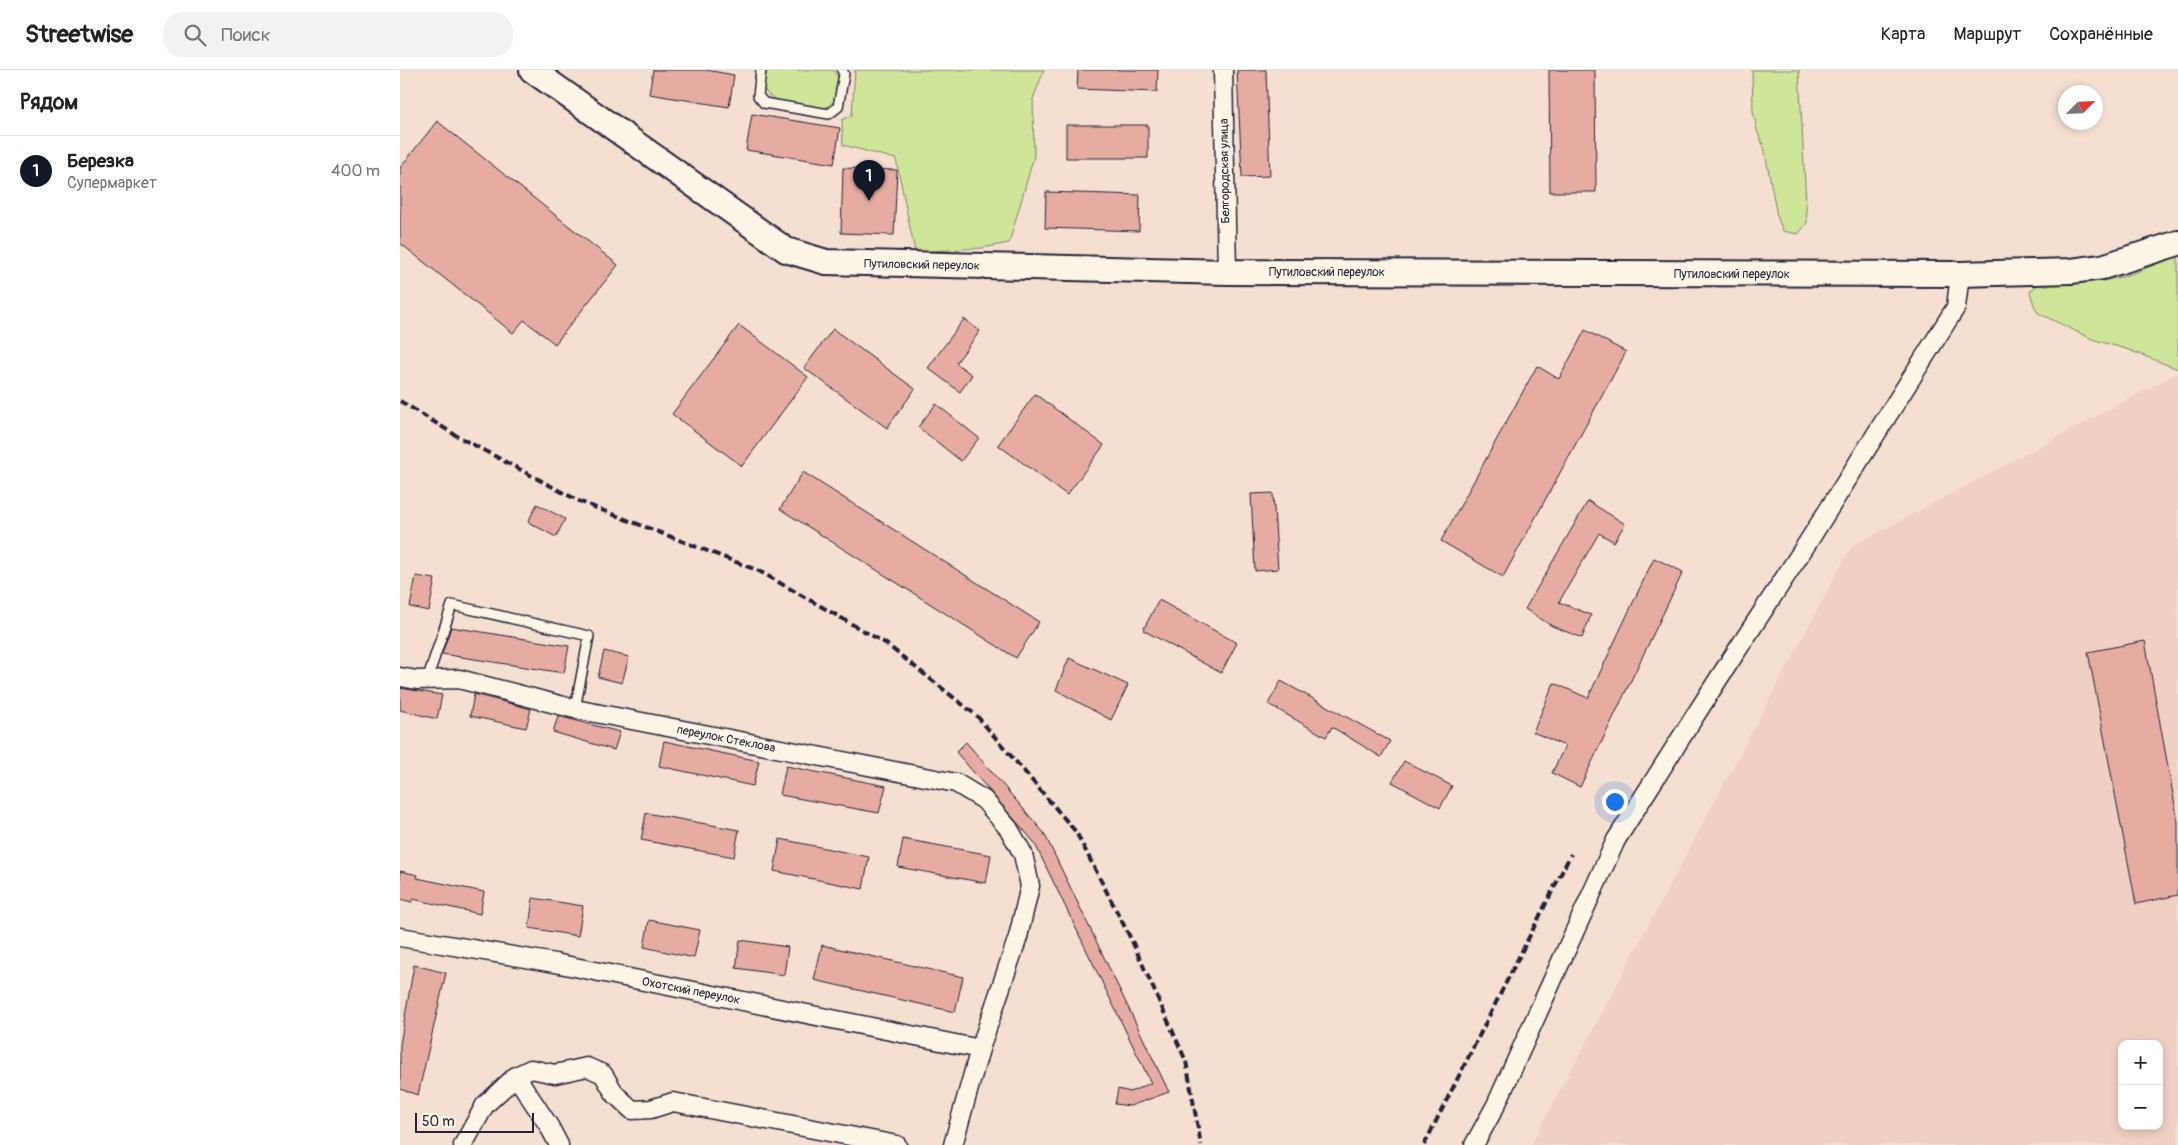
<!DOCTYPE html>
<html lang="ru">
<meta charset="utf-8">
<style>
:root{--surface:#fff;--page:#f2f2f2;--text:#222;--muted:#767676;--line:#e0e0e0;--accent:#111827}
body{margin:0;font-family:Pangolin,sans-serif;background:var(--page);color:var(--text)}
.controls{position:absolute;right:15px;bottom:15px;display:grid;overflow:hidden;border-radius:10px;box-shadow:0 2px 8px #0003}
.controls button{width:45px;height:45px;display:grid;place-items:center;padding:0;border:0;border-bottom:1px solid var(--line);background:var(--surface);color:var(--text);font:25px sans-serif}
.compass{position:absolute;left:1658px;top:15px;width:45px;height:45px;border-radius:50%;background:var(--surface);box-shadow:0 2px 8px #0003;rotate:66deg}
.scale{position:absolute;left:15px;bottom:12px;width:119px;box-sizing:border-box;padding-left:5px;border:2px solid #22223b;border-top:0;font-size:14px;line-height:18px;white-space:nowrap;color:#22223b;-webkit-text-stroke:4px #fcf5e5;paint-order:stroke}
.you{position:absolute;left:1214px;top:731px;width:18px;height:18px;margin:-12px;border:4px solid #fff;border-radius:50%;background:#1a73e8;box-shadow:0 0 0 8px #1a73e833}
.badge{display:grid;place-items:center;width:32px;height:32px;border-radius:50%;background:var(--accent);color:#fff;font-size:16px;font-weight:700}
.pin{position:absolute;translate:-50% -41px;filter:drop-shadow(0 1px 2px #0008)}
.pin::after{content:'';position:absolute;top:26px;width:18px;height:15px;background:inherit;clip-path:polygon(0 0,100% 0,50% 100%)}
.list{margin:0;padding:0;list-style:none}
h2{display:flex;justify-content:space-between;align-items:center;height:65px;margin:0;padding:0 20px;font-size:21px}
h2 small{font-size:16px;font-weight:400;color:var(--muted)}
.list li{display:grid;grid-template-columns:32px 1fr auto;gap:15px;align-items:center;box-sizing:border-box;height:70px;padding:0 20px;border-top:1px solid var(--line)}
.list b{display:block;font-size:19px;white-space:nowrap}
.list p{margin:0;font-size:16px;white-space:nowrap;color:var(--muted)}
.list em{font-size:16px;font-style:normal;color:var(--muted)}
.icon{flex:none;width:28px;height:28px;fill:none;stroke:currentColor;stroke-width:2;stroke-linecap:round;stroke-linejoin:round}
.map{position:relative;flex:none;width:1778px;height:1075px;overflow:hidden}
header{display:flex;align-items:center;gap:30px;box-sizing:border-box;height:70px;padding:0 25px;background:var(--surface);border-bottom:1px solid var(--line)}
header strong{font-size:24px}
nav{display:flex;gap:28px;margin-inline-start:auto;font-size:18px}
.search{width:350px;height:45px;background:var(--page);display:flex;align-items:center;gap:12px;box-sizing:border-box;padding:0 18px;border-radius:20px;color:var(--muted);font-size:19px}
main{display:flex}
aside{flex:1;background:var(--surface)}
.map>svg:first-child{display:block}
</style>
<header>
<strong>Streetwise</strong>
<div class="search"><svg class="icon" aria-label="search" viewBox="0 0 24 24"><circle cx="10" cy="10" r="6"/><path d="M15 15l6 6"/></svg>Поиск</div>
<nav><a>Карта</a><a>Маршрут</a><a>Сохранённые</a></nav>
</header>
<main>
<aside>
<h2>Рядом<small></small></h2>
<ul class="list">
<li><span class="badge">1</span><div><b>Березка</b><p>Супермаркет</p></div><em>400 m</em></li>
</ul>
</aside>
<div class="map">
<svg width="1778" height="1075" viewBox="0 0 1778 1075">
<rect width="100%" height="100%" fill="#f5dfd1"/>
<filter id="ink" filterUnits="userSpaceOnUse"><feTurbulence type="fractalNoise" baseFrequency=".02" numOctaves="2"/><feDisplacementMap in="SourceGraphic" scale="10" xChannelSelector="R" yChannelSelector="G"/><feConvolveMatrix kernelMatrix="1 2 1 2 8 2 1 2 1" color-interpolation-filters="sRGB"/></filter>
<g filter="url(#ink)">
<path fill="#f0d0c3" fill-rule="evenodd" d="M1778,303V1075H1131L1451,477ZM1722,974H1759V1056H1722Z"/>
<path fill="#cfe59a" stroke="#78846a" d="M366,0H433L438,7L436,29L427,37L420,38C406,35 364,34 364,16C363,11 365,5 366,0Z
M455,0H644L633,29L634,86L609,173L582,178L515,182L496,89L443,75L442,50L452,45Z
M1352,0H1399L1407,153L1398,164L1383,161L1377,146L1364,77L1357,61L1353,41Z
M1778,185V299L1729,280L1692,269L1638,243L1634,235L1630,222C1645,202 1679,213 1700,211C1727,209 1754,194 1778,185Z"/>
<path fill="#e6aca2" stroke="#22223b" d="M253,0H306L334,5L329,37L249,24Z
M678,0H758L757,22L677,19Z
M837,0H866L870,106L842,107Z
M1149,0H1195L1196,122H1150Z
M352,44L440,58L434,94L346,80Z
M37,51L218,195L155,274L124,250L113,263L0,173V98Z
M666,55H748V88H666Z
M443,98L497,100L494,165L441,163Z
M646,122L740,125L739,161L645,158Z
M564,249L580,261L556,293L572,305L560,322L528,298Z
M339,255L408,307L342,396L272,344Z
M433,259L515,319L487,358L404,298Z
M1185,260L1226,282L1103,507L1041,471L1137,296L1159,309Z
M635,324L704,375L667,425L598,375Z
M536,334L579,368L561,391L518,357Z
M403,402L639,552L616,588L380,439Z
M873,423L878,499L855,501L851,424Z
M1188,431L1225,454L1214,472L1199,463L1159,532L1191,545L1182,568L1152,556L1125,539Z
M137,434L165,449L156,467L128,452Z
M1254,488L1283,502L1180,717L1152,703L1165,676L1133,662L1154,613L1188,628Z
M16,506L35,509L29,541L10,537Z
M759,530L837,573L821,603L743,560Z
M51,557L169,576L164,603L42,584Z
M1745,571L1778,752V825L1736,834L1688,582Z
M204,581L229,587L222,613L198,607Z
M669,588L728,615L711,650L656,620Z
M881,611L990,671L981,687L932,657L926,667L868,634Z
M0,618L42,625L37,649L0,640Z
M74,624L131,639L126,658L70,646Z
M158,646L220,662L214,680L153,662Z
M264,671L359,691L353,716L259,696Z
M566,672L644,763L769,1022L730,1036L715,1034L718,1019L730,1022L751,1013L634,772L556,682Z
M1004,691L1052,716L1040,738L992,712Z
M386,696L486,716L479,743L380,725Z
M246,743L339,760L334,787L241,770Z
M380,769L469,787L463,819L374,801Z
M503,769L591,785L586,813L498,797Z
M0,801L18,805L17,808L84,822L80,844L13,829L12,832L0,829Z
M133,828L183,836L178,866L129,858Z
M249,850L300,860L294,888L244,877Z
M340,870L388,877L384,905L336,898Z
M422,875L563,907L555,942L414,910Z
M14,895L46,903L18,1025L0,1019V975Z"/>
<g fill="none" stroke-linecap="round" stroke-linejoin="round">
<defs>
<path id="service" d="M361,0L358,26L364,33L429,44L438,37L444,4L442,0
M27,610L52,535L189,566L175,639"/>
<path id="minor" d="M823,0L827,202
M0,607L17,610L59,609L175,639L556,713L584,730L609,759L623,784L630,816L618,867L580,979L553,1075
M0,867L155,893L580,979
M116,1006L149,1056L159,1075
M63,1075L85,1035L116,1006L131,999L155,1004L187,997L203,1004L215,1024L232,1040L251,1039L273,1032L497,1075
M1074,1075L1096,1035L1216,770L1319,608L1408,472L1556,237L1560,204"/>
<path id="secondary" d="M132,0L386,180L426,192L827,202L1560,204L1671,201L1702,197L1778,173"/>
</defs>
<use href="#service" stroke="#22223b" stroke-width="12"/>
<use href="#minor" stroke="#22223b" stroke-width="21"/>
<use href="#secondary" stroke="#22223b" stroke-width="28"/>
<use href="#service" stroke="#fcf5e5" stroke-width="9"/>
<use href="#minor" stroke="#fcf5e5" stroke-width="18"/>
<use href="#secondary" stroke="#fcf5e5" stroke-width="24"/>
<path stroke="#22223b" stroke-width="4" stroke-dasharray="8 4" stroke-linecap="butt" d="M0,331L57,366L181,432L359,501L485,573L577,646L676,762L732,871L786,991L801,1075
M1024,1075L1171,784"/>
</g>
</g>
<g text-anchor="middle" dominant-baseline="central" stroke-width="4.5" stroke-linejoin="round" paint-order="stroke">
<g font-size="12" fill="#22223b" stroke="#fcf5e5">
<text transform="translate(825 101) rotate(-91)">Белгородская улица</text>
<text transform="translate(522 195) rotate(1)">Путиловский переулок</text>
<text x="927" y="202">Путиловский переулок</text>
<text x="1332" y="204">Путиловский переулок</text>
<text transform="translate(326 669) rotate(11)">переулок Стеклова</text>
<text transform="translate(291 921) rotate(11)">Охотский переулок</text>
</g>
</g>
</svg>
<div class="controls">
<button>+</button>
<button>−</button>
</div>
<svg class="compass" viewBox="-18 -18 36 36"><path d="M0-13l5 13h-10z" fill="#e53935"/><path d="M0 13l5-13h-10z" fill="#767676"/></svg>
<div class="scale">50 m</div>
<div class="you"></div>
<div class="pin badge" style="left:469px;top:131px">1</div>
</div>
</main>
